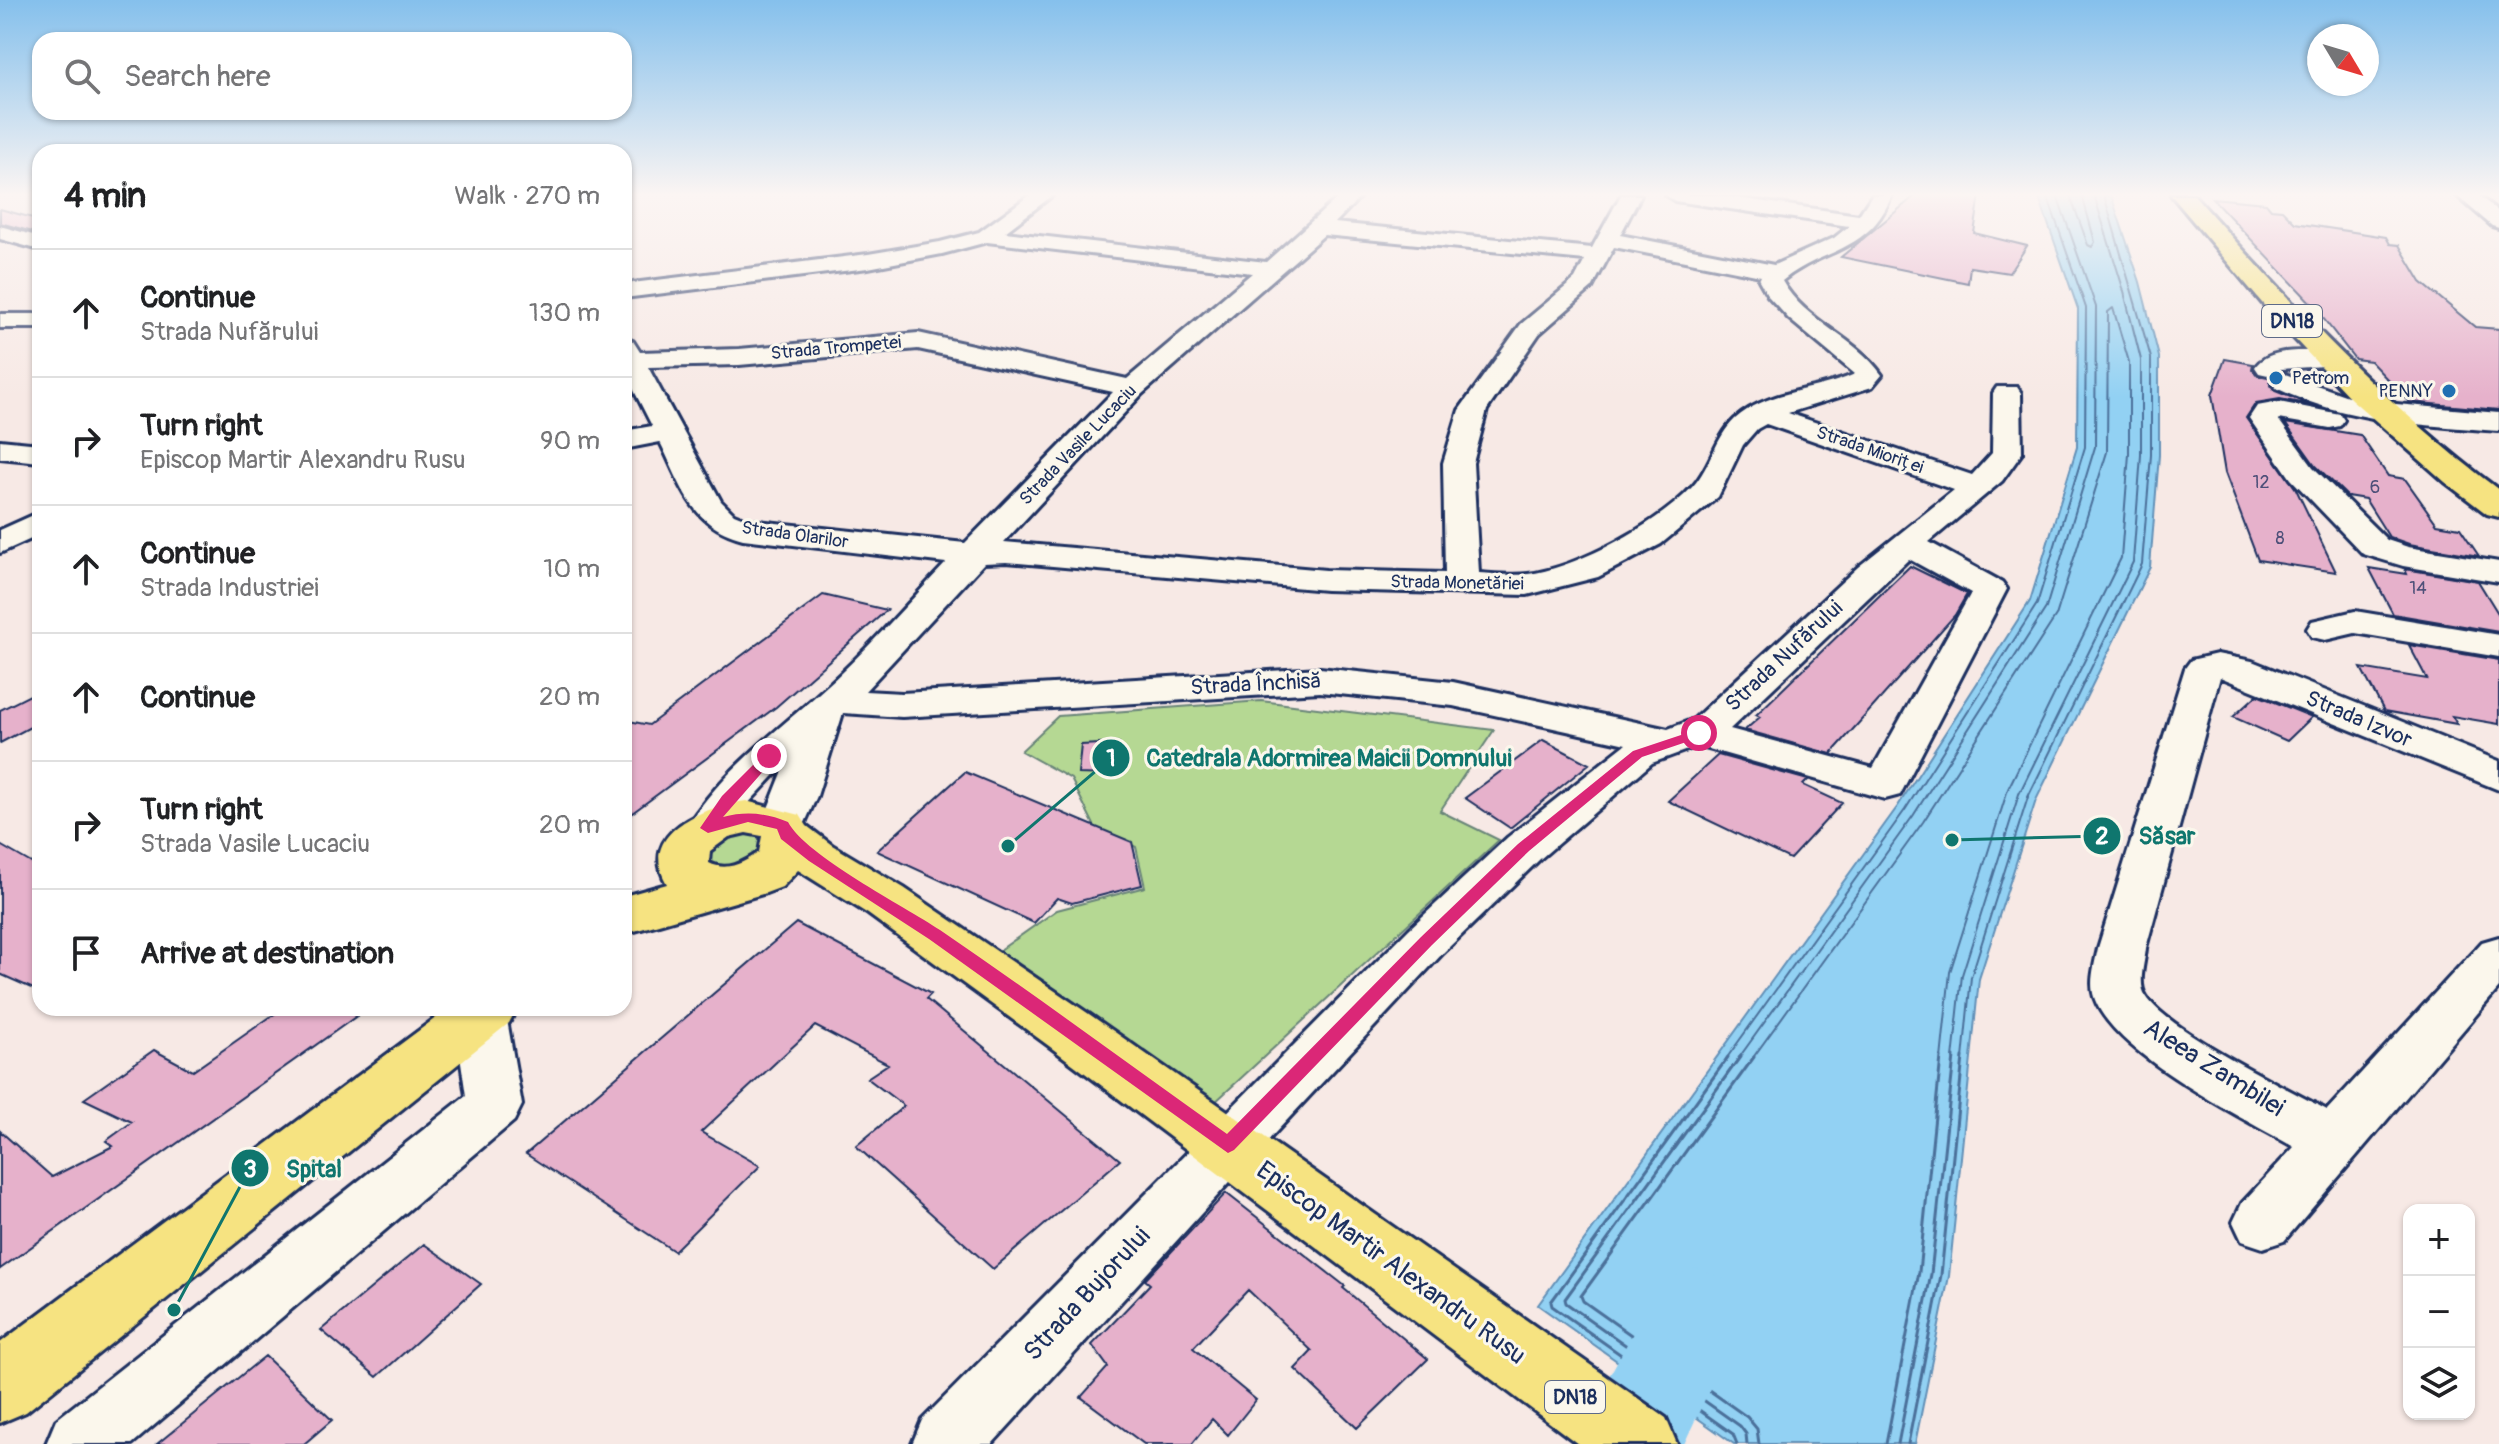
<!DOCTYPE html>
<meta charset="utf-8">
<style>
:root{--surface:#fff;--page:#f2f2f2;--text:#202124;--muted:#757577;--line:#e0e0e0}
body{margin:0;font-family:Pangolin,sans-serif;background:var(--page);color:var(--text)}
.controls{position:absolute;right:24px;bottom:24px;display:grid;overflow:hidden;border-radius:16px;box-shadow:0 2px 6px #0004}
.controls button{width:72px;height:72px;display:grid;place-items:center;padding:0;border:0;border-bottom:2px solid var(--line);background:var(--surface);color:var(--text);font:40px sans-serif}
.compass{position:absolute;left:2307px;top:24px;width:72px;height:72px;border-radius:50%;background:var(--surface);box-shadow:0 2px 6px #0004;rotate:128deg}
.stop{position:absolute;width:24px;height:24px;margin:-18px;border:6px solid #db2777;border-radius:50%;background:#fff}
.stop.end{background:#db2777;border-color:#fff;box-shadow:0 2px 8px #0008}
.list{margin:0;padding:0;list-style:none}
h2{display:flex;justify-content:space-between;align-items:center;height:104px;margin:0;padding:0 32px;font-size:34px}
h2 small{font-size:26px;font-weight:400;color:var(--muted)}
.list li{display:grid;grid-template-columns:52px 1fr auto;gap:24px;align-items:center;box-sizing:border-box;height:128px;padding:0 32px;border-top:2px solid var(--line)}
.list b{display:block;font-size:30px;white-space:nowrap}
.list p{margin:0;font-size:26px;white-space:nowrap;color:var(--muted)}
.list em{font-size:26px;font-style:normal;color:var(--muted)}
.icon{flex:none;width:44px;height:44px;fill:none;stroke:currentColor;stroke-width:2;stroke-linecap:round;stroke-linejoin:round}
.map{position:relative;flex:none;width:2499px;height:1444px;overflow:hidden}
.search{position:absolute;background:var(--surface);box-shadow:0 2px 6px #0004;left:32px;top:32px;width:600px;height:88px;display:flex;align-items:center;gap:20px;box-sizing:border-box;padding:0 28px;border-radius:24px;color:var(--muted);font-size:30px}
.panel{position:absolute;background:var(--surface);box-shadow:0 2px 6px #0004;left:32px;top:144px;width:600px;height:872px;border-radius:24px}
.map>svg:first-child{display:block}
</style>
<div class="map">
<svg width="2499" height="1444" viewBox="0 0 2499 1444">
<rect width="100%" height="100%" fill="#f7e9e5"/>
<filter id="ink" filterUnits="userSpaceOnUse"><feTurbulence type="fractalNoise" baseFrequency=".0125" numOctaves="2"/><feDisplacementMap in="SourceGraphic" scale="16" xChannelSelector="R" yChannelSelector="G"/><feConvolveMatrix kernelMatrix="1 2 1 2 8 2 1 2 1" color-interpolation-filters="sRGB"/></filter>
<g filter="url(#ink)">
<path fill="#b5d893" stroke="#688478" stroke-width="2" d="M1261,701L1494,730L1440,811L1499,840L1213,1104L993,955L1057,910L1145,887L1136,847L1095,827L1071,779L1021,751L1058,716Z
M754,832L762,837L765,844C752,863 732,876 710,861C701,836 737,832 754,832Z"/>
<path fill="#92d1f3" stroke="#6290b7" stroke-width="2" d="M2038,195H2111L2140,282L2159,357V455L2150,567L2036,800L1979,979L1949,1276L1915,1444H1734L1538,1305L1898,806L2030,601L2077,447L2078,309Z"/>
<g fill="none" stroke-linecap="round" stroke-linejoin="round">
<path stroke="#4b709a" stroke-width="2" d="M2070,195L2088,245L2092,247L2095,242L2082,195
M1726,1059L1905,810L2037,604L2085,447L2086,308L2047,195
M1738,1059L1913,816L2046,608L2095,447L2096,307L2057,195
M1752,1059L1923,822L2056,616L2107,452L2108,312L2113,308L2129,362V454L2121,558L2008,789L1950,972L1941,1059
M1953,1059L1962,975L2019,794L2133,562L2141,455V360L2123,288L2094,195
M1963,1059L1971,977L2028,797L2142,564L2151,455V358L2104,195"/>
<path stroke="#4b709a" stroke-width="3" d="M1728,1057L1551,1302L1552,1306L1733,1434L1737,1444
M1740,1057L1565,1299L1566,1303L1740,1426L1746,1434L1747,1444
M1754,1057L1581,1296L1583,1301L1747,1417L1757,1429L1759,1444
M1886,1444L1919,1272L1941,1057
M1898,1444L1931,1274L1954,1057
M1908,1444L1941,1275L1963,1057"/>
<path fill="#92d1f3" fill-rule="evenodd" d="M1696,1268L1730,1281L1745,1314L1684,1444H1576L1592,1407L1662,1281Z"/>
</g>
<path fill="#e6b1cb" stroke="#1b2f5e" stroke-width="2" d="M1916,195H1980L1974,233L2027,246L2009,273L1970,267L1968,283L1841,257Z
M2212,198L2266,203L2271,209L2282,210L2295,223L2386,237L2390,244L2399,245L2421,282L2475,327L2499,329V410L2409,402L2370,361L2355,359L2312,304Z
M0,209L40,220V234L0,223Z
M2225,359L2253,364L2252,369L2258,376H2272L2270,384L2275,391L2311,405L2280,399L2256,403L2246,418L2296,489L2336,572L2258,560L2225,473L2212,395Z
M2285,423L2360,435L2388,476L2405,479L2437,524L2460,528L2479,556L2409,544L2389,537L2365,499L2347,496L2315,465Z
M1910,566L1967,594L1955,615L1831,754L1745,730L1760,717L1756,715Z
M2369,568L2407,574L2405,569L2478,581L2499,615V632L2393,614Z
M823,595L887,610L776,707L624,819V720L649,725Z
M2409,645L2499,660V724L2452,716L2457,724L2384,711L2361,668L2427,679Z
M40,690V722L0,743V710Z
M2257,695L2312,717L2287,741L2233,717Z
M1543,740L1589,764L1510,828L1465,798Z
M1119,743L1111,775L1078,774L1081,745Z
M1718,755L1808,780L1803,785L1842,803L1790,859L1668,801Z
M965,772L1132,842L1142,885L1072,903L1057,898L1034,923L877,851Z
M0,845L40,868V992L0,974Z
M796,923L931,994L926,999L1120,1160L993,1269L856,1146L904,1106L867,1078L888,1064L815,1026L701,1132L760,1166L674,1251L526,1154Z
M283,1008H368L0,1269V1131L52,1177L113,1146L106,1141L132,1122L84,1099L154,1050L193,1071Z
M1226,1193L1345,1286L1343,1288L1428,1359L1357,1428L1295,1369L1312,1351L1248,1290L1193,1348L1256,1400L1228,1435L1212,1419L1192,1444H1144L1081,1397L1108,1367L1092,1345L1150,1284L1145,1280Z
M424,1244L481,1284L377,1377L321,1330Z
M265,1356L332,1420L304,1444H157Z"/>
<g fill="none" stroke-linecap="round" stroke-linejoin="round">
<defs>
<path id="minor" d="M1030,195H1053L1005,232L1266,262L1341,195H1362L1335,223L1592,248L1621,195H1641L1620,235L1774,265L1834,238L1849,226L1675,201L1665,195H1716L1859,215L1872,195H1892C1869,254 1821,248 1782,281C1805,322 1856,337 1882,375L1872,387L1788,413L1972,475L1992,453L1993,393L1997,387H2017L2021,393L2022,453L2002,481L1929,542L2002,582L2007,589L1900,795L1885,799L1698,746L1652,763L1540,859L1443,953L1248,1162L992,1444H912L922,1420L1409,929L1508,837L1626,744L1453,706L1320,692L902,717L843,713L817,796L799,836L783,841L767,836L761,826L786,763L742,810L724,838L708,843L692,838L686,828C720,773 770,737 818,694C864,654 904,607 946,563L743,539C691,526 682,486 660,442L624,449V431L652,426L624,371V338L633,341L640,352L739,349L918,333L1127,379L1252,273L987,242L942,254L868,268L624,298V284L868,254L940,242L979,232ZM1324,235L1585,260L1575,279L1521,324L1459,410L1443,463L1445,573L1326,570L1004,542L1142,394ZM1614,247L1761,276L1759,280L1768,296L1789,319L1855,374C1818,391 1767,390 1735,419C1715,438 1711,466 1693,486C1660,523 1577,568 1528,574C1512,576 1495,574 1479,573L1473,463L1487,410L1539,334L1592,288ZM918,349L1113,392L965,543L749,520L734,514L721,501L648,367L739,365ZM1766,424L1954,490L1858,567L1694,719L1668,729L1453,682L1320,668L902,693L865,691L984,563L1006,562L1326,590L1527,595L1598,577L1661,544L1718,497L1743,445L1757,429ZM1909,559L1971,593L1873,768L1730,729Z
M2456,195H2478L2499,212V228L2492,226Z
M0,226L40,237V250L0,239Z
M0,314H40V328H0Z
M2329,351L2338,353L2342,359L2338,365L2281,369L2268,375L2259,373L2255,367C2270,346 2305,352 2329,351Z
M2285,374L2362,401L2499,413V431C2422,425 2346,422 2276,388L2272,382L2276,376Z
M2279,402L2340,414L2344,420L2340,426L2330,428L2278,419L2313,467L2387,540L2408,547L2499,562V582L2403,566L2363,554L2291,479L2249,418L2257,406Z
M0,440L40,444V462L0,458Z
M40,512V535L0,553V530Z
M2355,611L2499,635V657L2355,633L2325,640L2312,637L2307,629L2312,621Z
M2217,654L2252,661L2499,761V790L2220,677L2146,948C2145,962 2137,984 2146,996C2167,1030 2288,1089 2327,1110L2482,942L2499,937V988L2284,1241L2263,1248L2242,1241L2233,1222L2242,1203L2294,1147C2241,1117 2113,1054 2094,997C2089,982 2095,963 2098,948L2185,668L2191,660Z
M458,1008H502L506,1014L522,1105L514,1121L132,1444H46L56,1420L466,1096L454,1014Z"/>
<path id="major" d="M2171,195H2194C2289,302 2384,404 2499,490V517L2487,514L2445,482L2351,399L2273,316Z
M746,801L800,815L807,826L832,845L904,888L1089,1014L1666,1418L1677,1444H1578L1049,1046L868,914L798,870L782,887L766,893L624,934V896L667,884C636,832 706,806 746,801ZM746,833L762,836L759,852C744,863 727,872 709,863L710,851L729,837Z
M449,1008H517L509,1023L26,1412L0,1423V1343Z"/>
</defs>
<use href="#minor" stroke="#1b2f5e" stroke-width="6"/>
<use href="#major" stroke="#1b2f5e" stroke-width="6"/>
<use href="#minor" fill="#fbf7ec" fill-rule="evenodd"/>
<use href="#major" fill="#f6e381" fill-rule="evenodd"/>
</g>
</g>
<linearGradient id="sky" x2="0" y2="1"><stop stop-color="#85c0ec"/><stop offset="0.49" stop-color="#fbf5f3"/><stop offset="1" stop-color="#fbf5f3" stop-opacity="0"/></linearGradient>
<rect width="2499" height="397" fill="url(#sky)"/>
<path fill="#db2777" d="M1699,729L1706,733L1704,736L1642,757L1529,851L1432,945L1234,1150L1228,1153L929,939L809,861L781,839L777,829L748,822L708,833L700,828L722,796L765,753H774V759L723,817C746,811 766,813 788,822C806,856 904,906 940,930C1037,996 1131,1066 1227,1134L1421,937L1518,844L1633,751Z"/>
<g fill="#1f6fb2" stroke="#fbf7ec" stroke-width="3">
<circle cx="2276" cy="378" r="8"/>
<circle cx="2449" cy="391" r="8"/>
</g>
<g text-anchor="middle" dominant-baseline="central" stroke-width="6" stroke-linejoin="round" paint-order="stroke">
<g font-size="18" fill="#1b2f5e" stroke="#fbf7ec">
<text transform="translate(836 348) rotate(-5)">Strada Trompetei</text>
<text transform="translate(1078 445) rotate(-46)">Strada Vasile Lucaciu</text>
<text transform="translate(1870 450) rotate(19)">Strada Mioriței</text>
<text transform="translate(795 535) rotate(8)">Strada Olarilor</text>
<text transform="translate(1457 583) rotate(1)">Strada Monetăriei</text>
</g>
<g font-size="18" fill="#1b2f5e" stroke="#fbf7ec" text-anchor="start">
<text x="2292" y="378">Petrom</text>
<text x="2433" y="391" text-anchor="end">PENNY</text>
</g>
<g font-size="18" fill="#4e5079">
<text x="2261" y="482">12</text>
<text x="2375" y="487">6</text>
<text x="2280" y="538">8</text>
<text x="2418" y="588">14</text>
</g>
<g fill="#fbf7ec" stroke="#5e6b89" stroke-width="2">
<rect x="2262" y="305" width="60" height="32" rx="6"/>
<rect x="1545" y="1381" width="60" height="32" rx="6"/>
</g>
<g font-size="20" font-weight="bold" fill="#1b2f5e">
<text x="2292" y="321">DN18</text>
<text x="1575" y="1397">DN18</text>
</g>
<g font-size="22" fill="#1b2f5e" stroke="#fbf7ec">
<text transform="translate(1784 656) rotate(-43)">Strada Nufărului</text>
<text transform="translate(1256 684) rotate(-3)">Strada Închisă</text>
<text transform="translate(2359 719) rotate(23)">Strada Izvor</text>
</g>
<g font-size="26" fill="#1b2f5e" stroke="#fbf7ec">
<text transform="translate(2214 1068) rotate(32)">Aleea Zambilei</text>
<text transform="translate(1391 1263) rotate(36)">Episcop Martir Alexandru Rusu</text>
<text transform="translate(1087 1294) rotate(-47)">Strada Bujorului</text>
</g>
</g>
<path fill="none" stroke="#0f766e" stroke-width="3" d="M1008 846L1111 758M1952 840L2102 836M174 1310L250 1168"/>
<g fill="#0f766e" stroke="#fbf7ec" stroke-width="3">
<circle cx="1008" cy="846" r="8"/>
<circle cx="1952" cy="840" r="8"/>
<circle cx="174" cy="1310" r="8"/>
<circle cx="1111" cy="758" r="20"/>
<circle cx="2102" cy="836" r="20"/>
<circle cx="250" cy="1168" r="20"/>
</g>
<g font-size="24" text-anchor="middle" font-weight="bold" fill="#fff">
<text x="1111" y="766">1</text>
<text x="2102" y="844">2</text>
<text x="250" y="1177">3</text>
</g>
<g font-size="24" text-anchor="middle" font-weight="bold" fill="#0f766e" stroke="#fbf7ec" stroke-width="6" stroke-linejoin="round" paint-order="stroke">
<text x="1329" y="766">Catedrala Adormirea Maicii Domnului</text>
<text x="2167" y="844">Săsar</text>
<text x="314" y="1177">Spital</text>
</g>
</svg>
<div class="controls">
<button>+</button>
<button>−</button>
<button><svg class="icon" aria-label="layers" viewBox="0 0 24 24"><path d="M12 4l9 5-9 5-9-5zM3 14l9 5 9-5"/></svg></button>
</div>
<svg class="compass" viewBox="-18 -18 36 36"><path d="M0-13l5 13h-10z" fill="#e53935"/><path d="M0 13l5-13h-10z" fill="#757577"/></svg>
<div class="stop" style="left:1699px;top:733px"></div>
<div class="stop end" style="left:769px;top:756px"></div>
<div class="search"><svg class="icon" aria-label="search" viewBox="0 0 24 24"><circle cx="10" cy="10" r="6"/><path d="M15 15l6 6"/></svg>Search here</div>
<section class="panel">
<h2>4 min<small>Walk · 270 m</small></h2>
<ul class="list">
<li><svg class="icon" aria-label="ahead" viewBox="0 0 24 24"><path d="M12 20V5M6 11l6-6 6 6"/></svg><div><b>Continue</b><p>Strada Nufărului</p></div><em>130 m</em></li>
<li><svg class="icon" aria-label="right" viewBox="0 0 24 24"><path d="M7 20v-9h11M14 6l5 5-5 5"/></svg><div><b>Turn right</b><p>Episcop Martir Alexandru Rusu</p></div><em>90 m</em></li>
<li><svg class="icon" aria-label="ahead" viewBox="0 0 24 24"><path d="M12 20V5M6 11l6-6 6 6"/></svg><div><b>Continue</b><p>Strada Industriei</p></div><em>10 m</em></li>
<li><svg class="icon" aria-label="ahead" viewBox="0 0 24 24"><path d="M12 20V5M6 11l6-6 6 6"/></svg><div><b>Continue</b></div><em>20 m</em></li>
<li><svg class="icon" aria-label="right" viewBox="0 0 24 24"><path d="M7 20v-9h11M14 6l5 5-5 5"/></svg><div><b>Turn right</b><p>Strada Vasile Lucaciu</p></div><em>20 m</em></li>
<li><svg class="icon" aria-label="arrive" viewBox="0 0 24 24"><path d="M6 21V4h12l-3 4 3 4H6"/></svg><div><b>Arrive at destination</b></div></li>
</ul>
</section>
</div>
